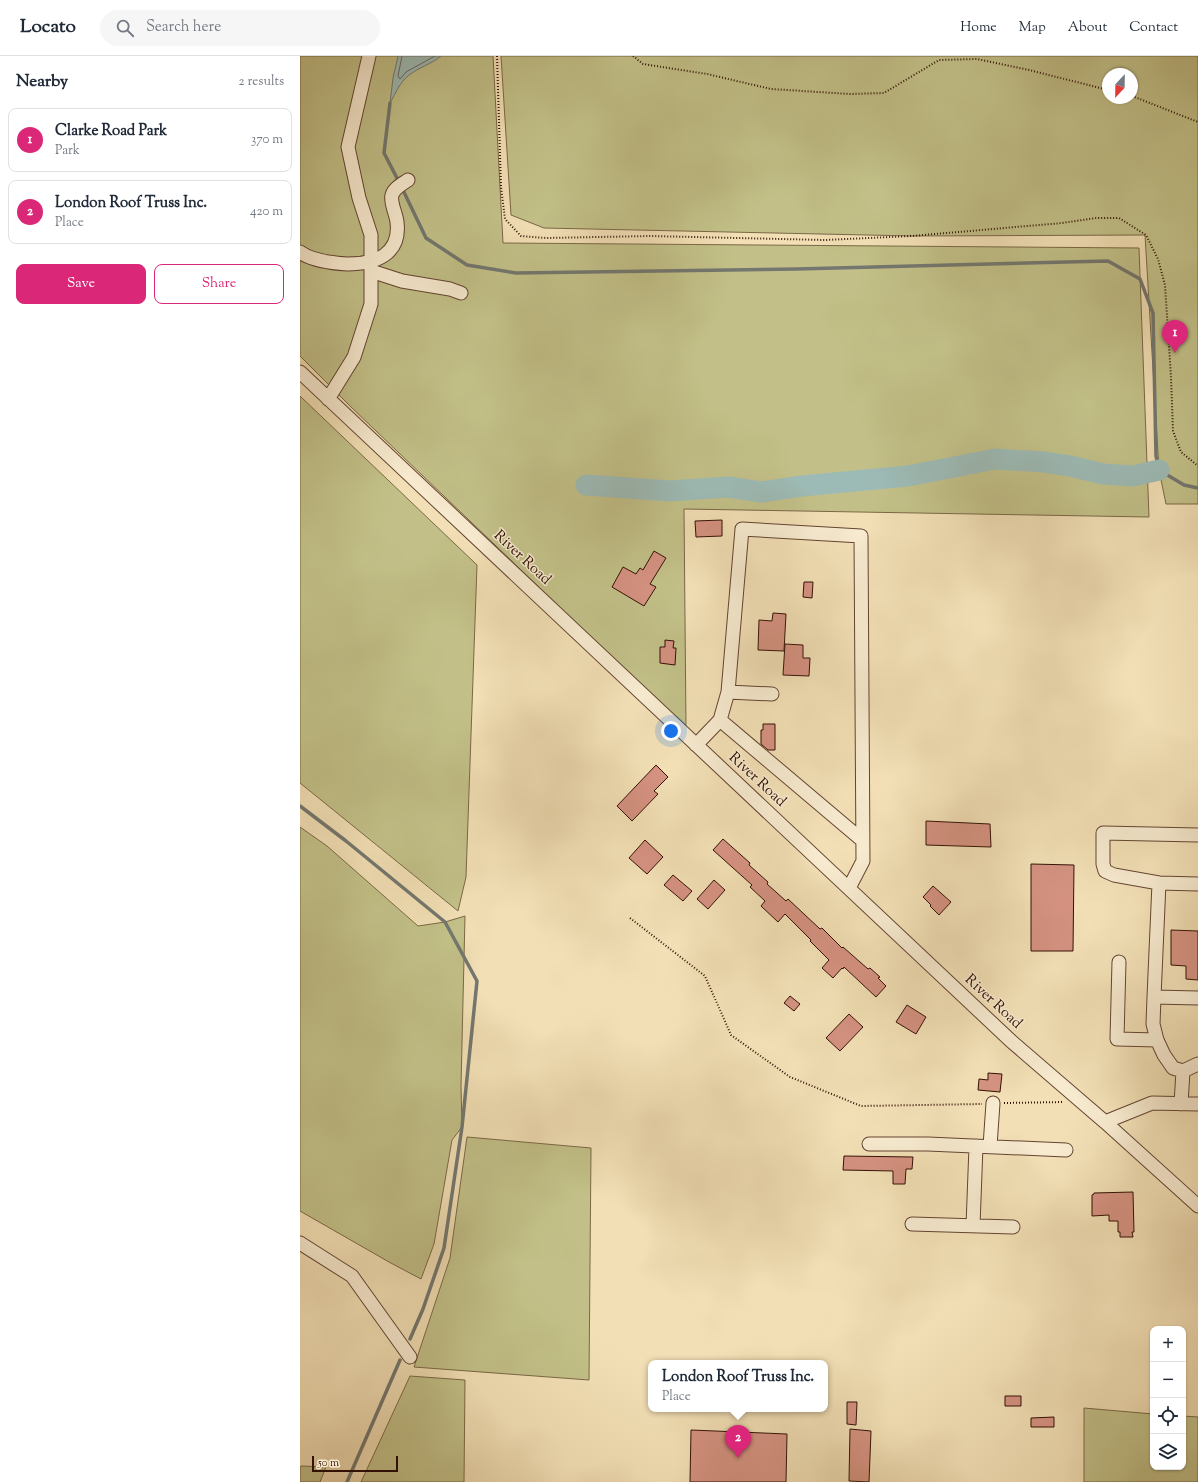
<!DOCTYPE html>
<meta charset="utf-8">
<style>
:root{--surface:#fff;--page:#f6f6f7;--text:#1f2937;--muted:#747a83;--line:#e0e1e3;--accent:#db2777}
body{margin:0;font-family:"Sorts Mill Goudy",serif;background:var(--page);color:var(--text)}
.controls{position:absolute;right:12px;bottom:12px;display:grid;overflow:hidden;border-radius:8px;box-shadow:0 1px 3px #0004}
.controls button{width:36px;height:36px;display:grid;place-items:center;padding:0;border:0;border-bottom:1px solid var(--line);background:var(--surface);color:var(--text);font:20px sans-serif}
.compass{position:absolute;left:802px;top:12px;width:36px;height:36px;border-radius:50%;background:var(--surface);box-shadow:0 1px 3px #0004;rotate:202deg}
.scale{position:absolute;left:12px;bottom:10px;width:86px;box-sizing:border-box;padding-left:4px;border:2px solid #331105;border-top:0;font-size:11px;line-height:14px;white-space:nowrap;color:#331105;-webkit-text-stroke:3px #f7eacf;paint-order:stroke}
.you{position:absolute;left:371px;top:675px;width:14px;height:14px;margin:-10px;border:3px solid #fff;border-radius:50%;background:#1a73e8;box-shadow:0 0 0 6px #1a73e833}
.badge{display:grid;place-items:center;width:26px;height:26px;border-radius:50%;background:var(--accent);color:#fff;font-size:13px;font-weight:700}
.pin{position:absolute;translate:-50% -33px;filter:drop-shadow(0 1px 2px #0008)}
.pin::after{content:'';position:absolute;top:21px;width:14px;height:12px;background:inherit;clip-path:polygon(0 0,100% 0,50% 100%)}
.popup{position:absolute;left:348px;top:1304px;width:180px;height:52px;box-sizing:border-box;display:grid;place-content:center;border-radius:8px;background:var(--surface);filter:drop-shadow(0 1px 3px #0005);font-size:13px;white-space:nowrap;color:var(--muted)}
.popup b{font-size:15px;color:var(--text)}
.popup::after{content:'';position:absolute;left:50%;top:100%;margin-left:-8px;border:8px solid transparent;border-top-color:var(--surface)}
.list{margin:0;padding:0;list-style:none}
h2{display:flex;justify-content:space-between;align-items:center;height:52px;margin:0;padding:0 16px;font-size:17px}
h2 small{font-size:13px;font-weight:400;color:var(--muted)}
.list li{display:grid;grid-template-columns:26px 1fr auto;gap:12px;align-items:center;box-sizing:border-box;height:64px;margin:0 8px 8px;padding:0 8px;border:1px solid var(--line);border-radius:8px}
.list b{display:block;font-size:15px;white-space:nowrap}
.list p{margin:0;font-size:13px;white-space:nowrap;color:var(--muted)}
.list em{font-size:13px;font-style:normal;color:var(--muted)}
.actions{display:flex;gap:8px;padding:12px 16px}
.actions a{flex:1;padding:9px 0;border:1px solid var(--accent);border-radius:8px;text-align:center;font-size:14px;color:var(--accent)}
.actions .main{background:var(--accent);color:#fff}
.icon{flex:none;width:22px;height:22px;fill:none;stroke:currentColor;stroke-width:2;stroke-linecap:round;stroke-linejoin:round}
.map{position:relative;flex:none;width:898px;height:1426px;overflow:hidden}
header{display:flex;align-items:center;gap:24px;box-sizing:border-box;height:56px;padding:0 20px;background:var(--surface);border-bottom:1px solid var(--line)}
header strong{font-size:19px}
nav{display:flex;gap:22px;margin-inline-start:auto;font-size:14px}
.search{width:280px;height:36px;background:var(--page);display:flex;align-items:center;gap:10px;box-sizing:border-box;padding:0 14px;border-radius:22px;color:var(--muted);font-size:15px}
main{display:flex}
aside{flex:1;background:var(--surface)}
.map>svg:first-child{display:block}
</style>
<header>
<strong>Locato</strong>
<div class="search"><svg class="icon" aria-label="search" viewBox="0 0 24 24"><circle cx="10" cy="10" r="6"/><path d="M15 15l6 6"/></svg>Search here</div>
<nav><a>Home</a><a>Map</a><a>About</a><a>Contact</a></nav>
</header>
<main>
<aside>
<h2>Nearby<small>2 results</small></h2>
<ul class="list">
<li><span class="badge">1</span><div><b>Clarke Road Park</b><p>Park</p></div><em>370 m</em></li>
<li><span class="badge">2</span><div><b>London Roof Truss Inc.</b><p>Place</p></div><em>420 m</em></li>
</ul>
<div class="actions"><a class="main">Save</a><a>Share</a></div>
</aside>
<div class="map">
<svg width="898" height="1426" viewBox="0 0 898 1426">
<rect width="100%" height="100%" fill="#f2dfb5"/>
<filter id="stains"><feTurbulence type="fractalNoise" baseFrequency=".005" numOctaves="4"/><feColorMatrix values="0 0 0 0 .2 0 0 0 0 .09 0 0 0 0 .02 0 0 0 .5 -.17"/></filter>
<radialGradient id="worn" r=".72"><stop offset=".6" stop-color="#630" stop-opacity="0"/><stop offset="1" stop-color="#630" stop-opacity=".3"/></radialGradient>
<path fill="#c2c088" stroke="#7a6846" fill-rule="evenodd" d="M0,0H193L203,187L839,192L849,461L384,453L386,672L50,350L0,300Z
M201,0H898V448H866L859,414L845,179L612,180L244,172L211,159ZM808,18H832V42H808Z
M0,340L177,509L166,821L158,855L0,727Z
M0,771L27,790L118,870L145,866L165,860L161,1030L162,1071L152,1084L134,1188L121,1223L89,1206L0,1155Z
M167,1081L291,1092L289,1324L114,1311L150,1202Z
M110,1320L165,1324L164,1426H61Z
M784,1352L853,1358V1411H883V1360L898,1361V1426H784Z
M0,1411L1,1410L26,1411L20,1426H0Z"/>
<path fill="#9dbbb6" stroke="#73776f" d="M98,0H141C132,8 119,11 109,19C100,26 95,38 90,47L93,22Z"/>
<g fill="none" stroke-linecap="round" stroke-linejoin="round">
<path stroke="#68665e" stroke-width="1" d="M102,0L98,20L100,23L106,16L135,0"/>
<path stroke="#73776f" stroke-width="3.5" d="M90,47L84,97L99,126
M102,132L126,182L167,209L216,217L497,213L808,205L840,223L853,257L856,400L859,414L884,429L898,432
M0,750L46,785L145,866L177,925L162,1071L144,1192L123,1253L110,1283
M47,1426L100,1304"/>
<path stroke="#9dbbb6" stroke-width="21" d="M286,429L370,435L428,431L461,436L502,430L608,420L695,403L744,406L770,410L803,418L833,420L859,414"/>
</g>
<path fill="#d59281" stroke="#331105" d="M422,464V480L396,481L395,465Z
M354,495L366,502L350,528L356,531L344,550L312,531L323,511L336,518L340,512L343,514Z
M504,526H513L512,542L503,541Z
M473,557L486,558L484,595L458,594L459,564L472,565Z
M365,584L374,585L373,592H376L375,609L360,607V591H365Z
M485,588L503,589V602H510L509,620L483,619Z
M463,668H475V694H468L461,688V674H463Z
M356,709L368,721L354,735L358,738L332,765L317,750Z
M626,765L690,768L691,791L626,789Z
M423,783L450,807L449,809L468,826L467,828L486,845L488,843L520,873L522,872L542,892L543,891L568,913L570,912L580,921L578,922L586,930L576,941L544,911L543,913L542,912L533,922L522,912L529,904L510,885L511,884L485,858L478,866L461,850L465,845L450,831L452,829L413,794Z
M345,784L363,801L347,818L329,802Z
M731,808L774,809L773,895H731Z
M373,819L392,835L383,845L364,829Z
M414,824L425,834L408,853L397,843Z
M633,830L651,846L639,859L630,850L631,849L623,841Z
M871,874L898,875V924L886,923V910L871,909Z
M490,940L500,948L494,955L484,947Z
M607,949L626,961L616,978L596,966Z
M549,958L563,971L540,995L526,982Z
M688,1017L702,1018L700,1036L678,1034L679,1023L688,1024Z
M544,1100L613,1101L612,1113H606L605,1128H593V1115L543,1114Z
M833,1136L834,1176H832L833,1181H820V1176H818V1165H809V1159L792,1160V1139L794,1138V1137Z
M705,1340H721V1350H705Z
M547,1346H557L556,1369L547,1368Z
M754,1361V1371H731V1362Z
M550,1373L571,1375L569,1426L549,1425Z
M391,1374L487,1378L486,1426H390Z"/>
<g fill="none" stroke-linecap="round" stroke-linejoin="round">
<defs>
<path id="minor" d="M0,196C12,205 32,207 47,208C75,208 101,199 97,166C96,157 90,147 92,139C94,132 102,128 108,124
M71,215L102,225L150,233L161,237
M0,316L711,985L805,1066L898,1150
M28,343L54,301L71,248V179L59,142L48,91L69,0
M428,636L472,638
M420,664L562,784
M396,689L420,664L428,636L442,473L561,480L563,805L549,832
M859,827L814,819L805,815L803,808V777L898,779
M819,906L817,983L857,984
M854,941L859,827L898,828
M898,942L854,941L853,968L857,984L864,999L873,1012L883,1015L898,1008
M881,1048L883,1015
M805,1066L852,1047L898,1048
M569,1088H628L766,1094
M690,1090L693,1047
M612,1168L713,1171
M673,1170L676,1090
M0,1187L52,1220L110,1301"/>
</defs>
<use href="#minor" stroke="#634431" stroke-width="15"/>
<path stroke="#331105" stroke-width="2" stroke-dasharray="1 2" stroke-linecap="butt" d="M197,0L201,131L205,163L221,180L246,182L350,180L525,184L612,180L762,167L796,162H819L846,179L858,203L865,229L871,321L873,375L881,396L898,410
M333,0L343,8L407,18L471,33L550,38L584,37L639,4L677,3L729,14L808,34
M832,40L898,66
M330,862L405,920L431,979L490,1021L561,1050L682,1048
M704,1047L764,1046"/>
<use href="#minor" stroke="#f7eacf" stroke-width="13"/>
</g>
<g text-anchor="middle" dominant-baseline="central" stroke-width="3" stroke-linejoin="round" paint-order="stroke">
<g font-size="15" fill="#331105" stroke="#f7eacf">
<text transform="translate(222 502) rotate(43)">River Road</text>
<text transform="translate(457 724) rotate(43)">River Road</text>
<text transform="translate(693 946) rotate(43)">River Road</text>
</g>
</g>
<rect width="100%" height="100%" filter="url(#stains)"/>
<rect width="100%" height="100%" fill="url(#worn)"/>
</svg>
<div class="controls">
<button>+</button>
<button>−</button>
<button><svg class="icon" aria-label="locate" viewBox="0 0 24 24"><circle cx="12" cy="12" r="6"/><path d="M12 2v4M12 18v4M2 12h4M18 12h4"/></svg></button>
<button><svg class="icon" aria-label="layers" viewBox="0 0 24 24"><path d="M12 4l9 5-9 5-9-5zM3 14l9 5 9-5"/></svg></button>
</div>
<svg class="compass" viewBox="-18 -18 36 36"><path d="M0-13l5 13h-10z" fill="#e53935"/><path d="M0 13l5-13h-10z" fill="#747a83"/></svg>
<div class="scale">50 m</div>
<div class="you"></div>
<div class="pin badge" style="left:875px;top:297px">1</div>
<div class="pin badge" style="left:438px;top:1402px">2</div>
<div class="popup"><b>London Roof Truss Inc.</b>Place</div>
</div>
</main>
